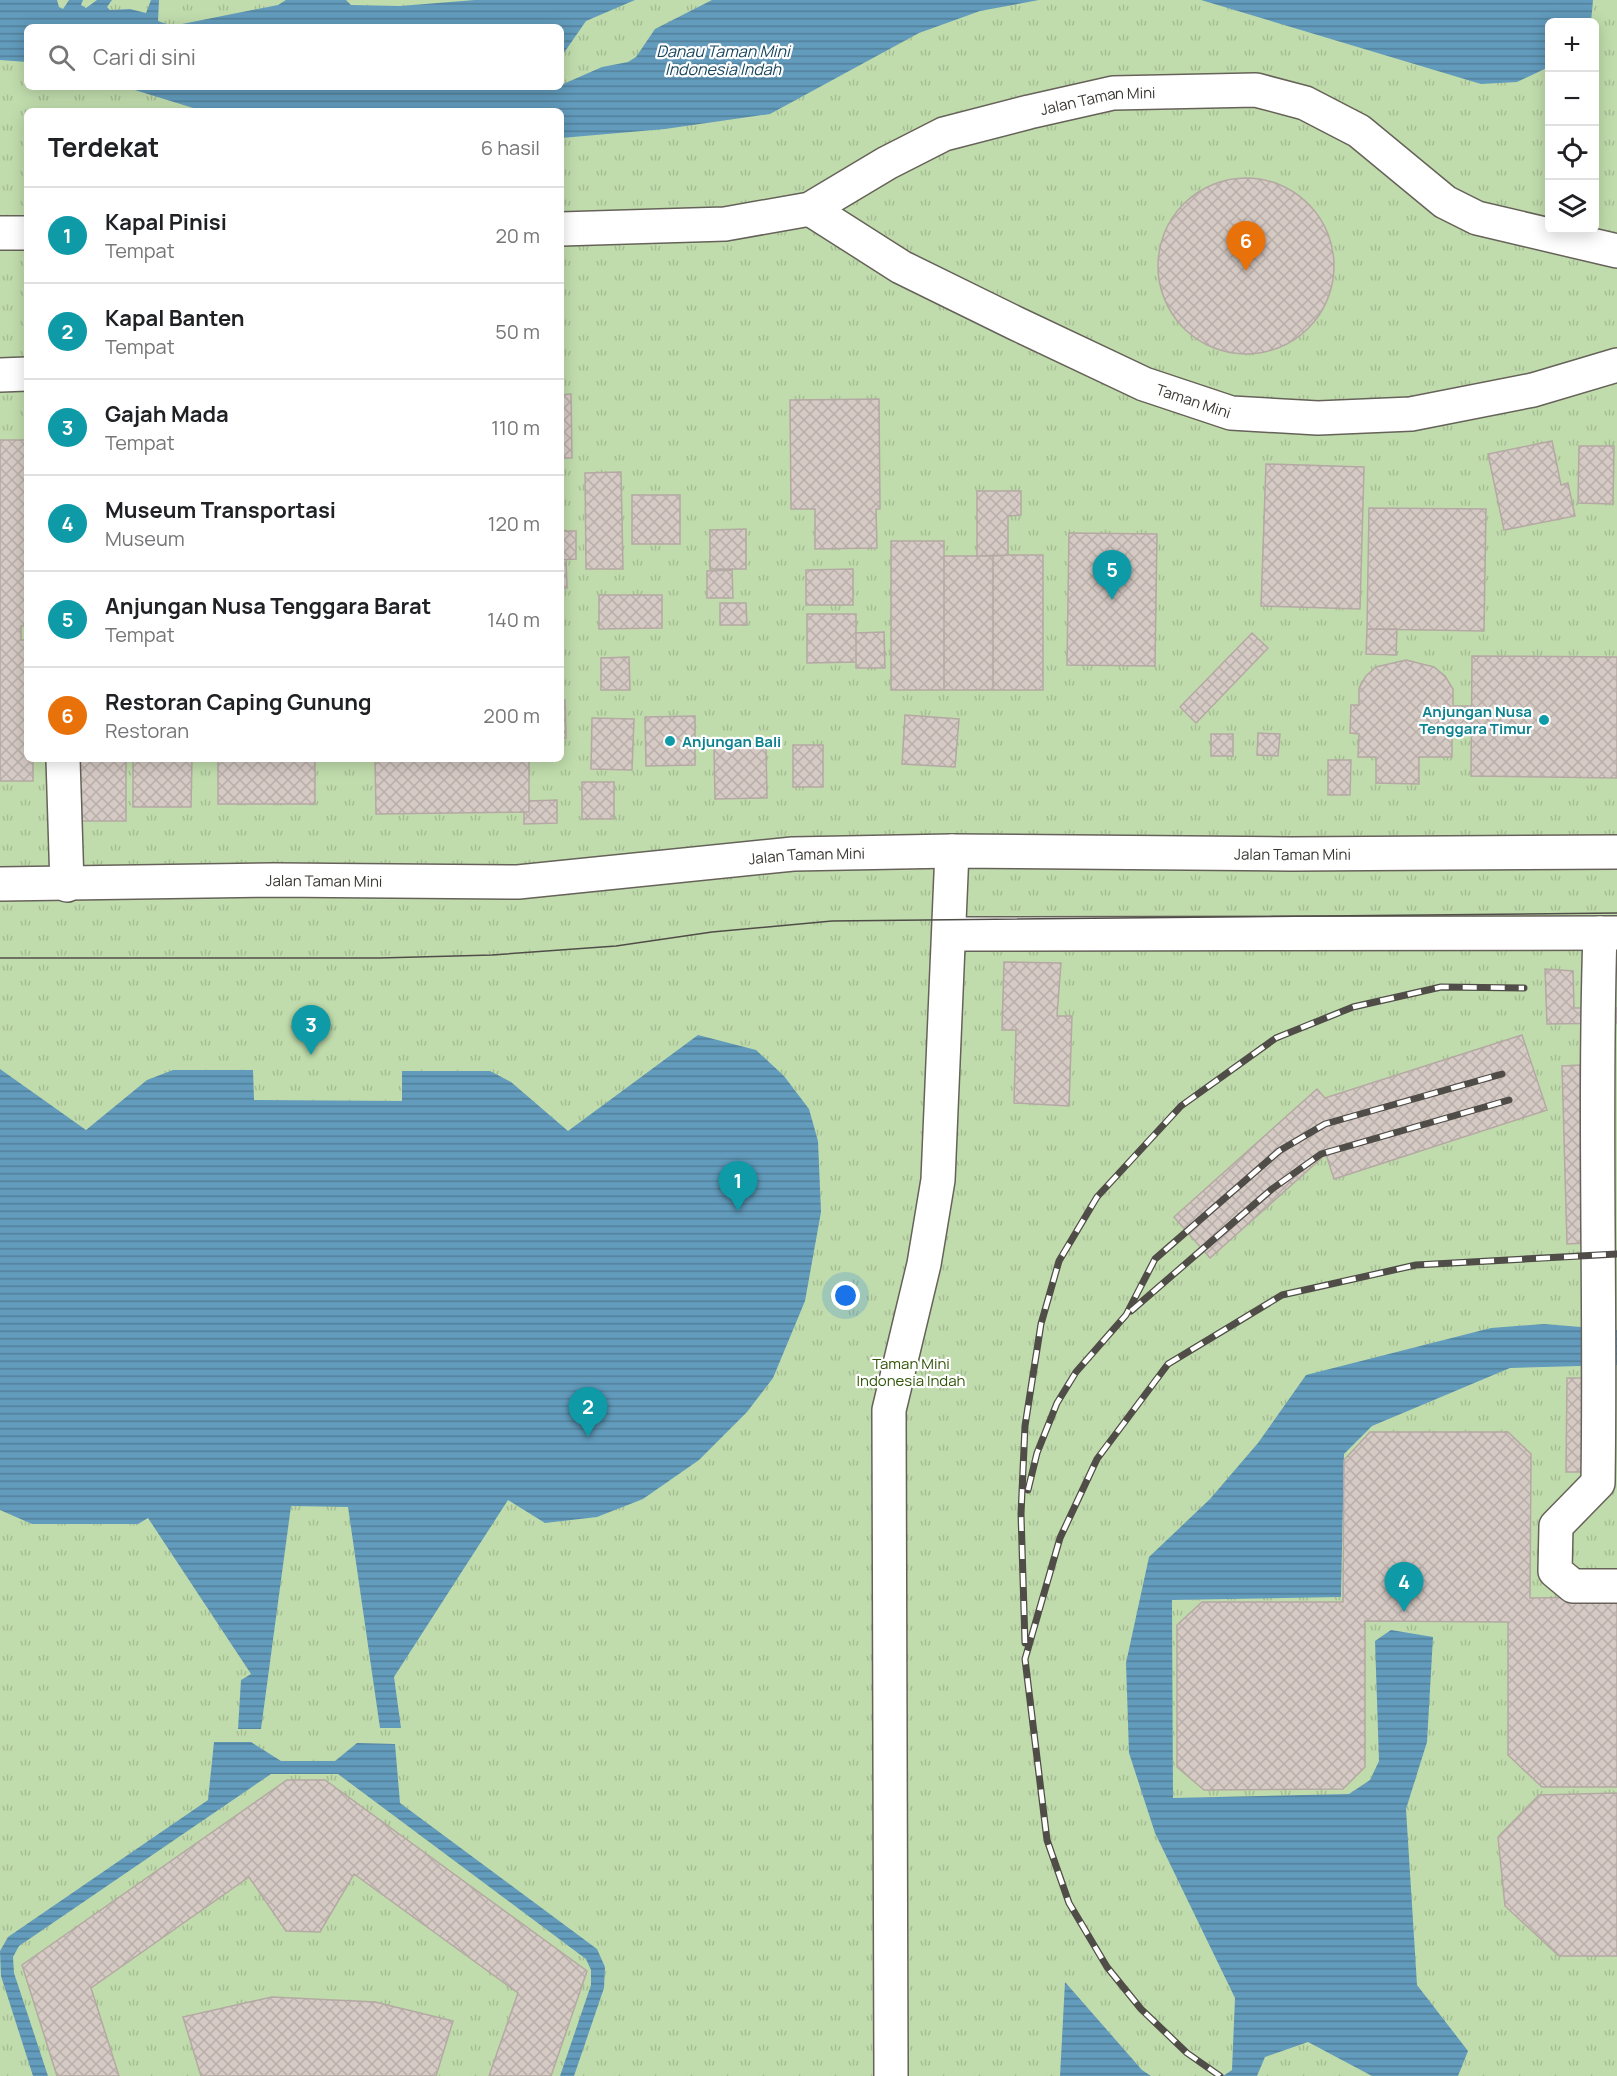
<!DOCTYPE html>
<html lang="id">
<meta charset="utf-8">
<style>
:root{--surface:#fff;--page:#f2f2f2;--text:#202124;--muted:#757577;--line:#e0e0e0;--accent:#7c3aed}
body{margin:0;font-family:Manrope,sans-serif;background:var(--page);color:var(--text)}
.controls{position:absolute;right:18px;top:18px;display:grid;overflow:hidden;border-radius:9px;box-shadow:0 3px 15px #0003}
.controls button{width:54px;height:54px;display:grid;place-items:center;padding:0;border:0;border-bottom:2px solid var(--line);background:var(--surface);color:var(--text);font:30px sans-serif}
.you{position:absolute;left:846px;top:1296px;width:21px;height:21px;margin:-15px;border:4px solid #fff;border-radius:50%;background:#1a73e8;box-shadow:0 0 0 9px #1a73e833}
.badge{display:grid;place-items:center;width:39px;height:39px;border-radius:50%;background:var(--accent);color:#fff;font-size:20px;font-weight:700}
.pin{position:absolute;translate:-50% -50px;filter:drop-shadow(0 2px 3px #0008)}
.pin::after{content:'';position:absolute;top:32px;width:21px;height:18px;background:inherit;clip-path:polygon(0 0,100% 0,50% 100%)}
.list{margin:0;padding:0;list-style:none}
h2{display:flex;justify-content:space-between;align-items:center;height:78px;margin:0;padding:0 24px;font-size:26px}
h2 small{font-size:20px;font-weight:400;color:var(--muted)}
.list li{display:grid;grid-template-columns:39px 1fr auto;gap:18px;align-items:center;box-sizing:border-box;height:96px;padding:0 24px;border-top:2px solid var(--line)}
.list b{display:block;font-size:22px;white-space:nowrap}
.list p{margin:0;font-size:20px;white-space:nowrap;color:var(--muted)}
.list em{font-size:20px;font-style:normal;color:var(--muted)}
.icon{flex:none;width:33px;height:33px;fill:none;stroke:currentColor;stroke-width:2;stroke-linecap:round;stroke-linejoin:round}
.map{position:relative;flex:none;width:1617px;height:2076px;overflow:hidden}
.search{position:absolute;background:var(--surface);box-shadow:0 3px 15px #0003;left:24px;top:24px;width:540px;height:66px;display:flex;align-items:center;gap:15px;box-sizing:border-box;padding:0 21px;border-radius:9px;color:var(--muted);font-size:22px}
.panel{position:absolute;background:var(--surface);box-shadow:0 3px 15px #0003;left:24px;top:108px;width:540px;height:654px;border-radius:9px}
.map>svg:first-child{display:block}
</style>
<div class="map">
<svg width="1617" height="2076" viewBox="0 0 1617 2076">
<defs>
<pattern id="park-tufts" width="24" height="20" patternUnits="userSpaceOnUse" patternTransform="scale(1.5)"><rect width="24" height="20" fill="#c0dcac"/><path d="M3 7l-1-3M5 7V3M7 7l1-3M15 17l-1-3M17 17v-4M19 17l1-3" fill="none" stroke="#a6bd94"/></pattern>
<pattern id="water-rules" width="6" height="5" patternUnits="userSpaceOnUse" patternTransform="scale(1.5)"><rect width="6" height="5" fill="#629bbc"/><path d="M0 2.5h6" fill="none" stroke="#527f99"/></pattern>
<pattern id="building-cross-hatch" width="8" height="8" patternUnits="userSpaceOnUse" patternTransform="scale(1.5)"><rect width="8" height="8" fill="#d6cac4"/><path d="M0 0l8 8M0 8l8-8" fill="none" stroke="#b8aea9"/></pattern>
</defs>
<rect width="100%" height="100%" fill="#eee9de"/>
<path fill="url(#park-tufts)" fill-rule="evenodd" d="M0,0H1617V2076H0ZM1550,22H1594V230H1550ZM27,27H561V87H27ZM27,111H561V759H27Z"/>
<path fill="url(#water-rules)" d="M0,0H57L59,7L63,9L69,0H83L81,5L86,8L97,0H112L107,7L110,10L130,9L146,13L151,0H159L158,21L172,26L278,5L286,0H346L351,5L400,6L475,0H635L586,21L561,57V27H27V62L0,60Z
M712,0H1039L980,11L919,33L770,114L665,129L561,138V111H203L125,87H362L376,90L394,87H561V85L602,67L628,62L636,57L655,29Z
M1201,0H1593L1591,22H1550L1549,67L1517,82L1481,84Z
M698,1035L756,1050L784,1076L809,1109L818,1141L821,1212L805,1301L773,1378L747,1412L699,1460L643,1499L597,1517L545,1523L508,1500L394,1677L401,1728H380L348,1507L291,1506L261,1729H238L241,1680L251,1674L148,1518L138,1524H32L0,1510V1069L86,1130L147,1080L173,1070H253L254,1100L402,1101V1071H490L511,1082L568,1131Z
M1544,1324L1617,1330V1365L1510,1368L1372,1426L1344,1454L1341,1597L1172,1600L1173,1798L1349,1794L1370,1780L1379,1761L1375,1641L1391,1630L1433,1637L1427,1742L1406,1809L1417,1985L1468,2051L1458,2076H1372L1308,2042L1265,2057L1257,2076H1223L1232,2070L1235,1998L1155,1833L1129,1753L1126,1663L1149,1557L1210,1499L1258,1443L1306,1375L1491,1328Z
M214,1742H251L281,1761H335L357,1743L395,1744L400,1803L597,1949L605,1967L604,1988L574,2076H560L591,1985V1970L586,1959L338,1774H271L19,1946L13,1957L14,1973L48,2076H33L1,1976L0,1951L8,1937L208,1800Z
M1065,1982L1142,2070L1151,2076H1060Z"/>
<path fill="url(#building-cross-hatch)" stroke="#b4a9a3" stroke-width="1.5" d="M1158 266a88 88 0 1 1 176 0a88 88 0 1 1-176 0Z
M571,394L572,458H561V395Z
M879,399L880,509H876L877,548L815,549V509H791L790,400Z
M0,440H27V626H21V640H27V759H33V781H0Z
M1552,441L1561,485L1568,483L1575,516L1504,530L1488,454Z
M1579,446H1614L1613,504L1578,503Z
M1266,464L1364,467L1360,609L1261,606Z
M621,472L623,569H586L585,473Z
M977,491H1021V515L1008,516V555L977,556Z
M632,495H680V544H632Z
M1369,508L1486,509L1484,631L1367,629Z
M746,529V569H710V530Z
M561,531H576V559L561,560Z
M1069,533L1157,534L1155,666L1067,665Z
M891,541H944V690H891Z
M1008,555H1043V690H993V556Z
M944,556H993V690H944Z
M561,560H566L567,588H561Z
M853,569V605H806V570Z
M732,570L733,598H707V571Z
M599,595H662V628L599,629Z
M720,603H746L747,625H720Z
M807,614H856V662L807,663Z
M1367,629H1397L1396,655L1366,654Z
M884,632L885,668H856V633Z
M1252,633L1268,648L1196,723L1180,707Z
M1472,656L1617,657V778L1471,776Z
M629,657L630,690H601V658Z
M1406,660L1434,667L1445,676L1453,689V706H1472L1471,734H1452V757H1419V784L1376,783V757H1358L1359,734L1350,733L1351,705H1359V688L1366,676L1376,667Z
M561,700H565L566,738H561Z
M905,715L959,719L955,767L902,764Z
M695,716V765L646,766L645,717Z
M592,718L634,719L632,770L591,769Z
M1258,733L1280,734L1278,756L1257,755Z
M1211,734H1233V756H1211Z
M793,745H823V787H793Z
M766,746L767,798L715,799L714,748Z
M68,759H126V821H67Z
M133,759H192L191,807H133Z
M218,759H315V804H218Z
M375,759H529V812L376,814Z
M1328,760H1351L1350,795H1328Z
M582,782H614V819H582Z
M557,800V823L524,824V812H529V801Z
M1004,962L1061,963L1057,1016H1072L1069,1106L1014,1103L1016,1030H1002Z
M1545,969L1573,971L1574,1008H1617V1023L1547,1024Z
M1522,1035L1547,1110L1334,1179L1326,1154L1210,1258L1174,1217L1317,1089L1325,1098Z
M1580,1065L1586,1243L1567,1244L1562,1066Z
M1567,1378H1584L1583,1472H1566Z
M1370,1432H1508L1531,1454L1530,1598L1617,1597V1787H1542L1508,1755V1622L1365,1621V1767L1343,1789L1204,1790L1177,1767V1625L1202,1602H1343L1344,1460Z
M287,1780H325L587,1971L551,2076H489L518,1993L354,1874L320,1932L286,1931L249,1877L91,1988L119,2076H57L22,1965Z
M1617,1793V1956H1559L1505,1906L1498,1837L1539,1795Z
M272,1997L375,2002L453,2021L436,2076H201L183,2017Z"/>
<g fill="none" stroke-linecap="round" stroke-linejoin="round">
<defs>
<g id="minor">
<path id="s1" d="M810,209L901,267L1015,323L1144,384L1231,413L1318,418L1411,414L1533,390L1617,365"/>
<path id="s2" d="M561,229L725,224L810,209L887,163L944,134L1029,112L1113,93L1256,90L1305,103L1359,131L1445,202L1477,218L1617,251"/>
<path d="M0,233H27"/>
<path d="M0,375L27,374"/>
<path d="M63,759L67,885"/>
<path id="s3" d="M0,884L274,880L518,882L793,854L952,851L1291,854L1617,852"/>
<path d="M1600,933C1594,1116 1601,1299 1598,1483L1556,1526L1555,1571L1573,1586H1617"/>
<path d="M949,934L1617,933"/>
<path d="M891,2076L889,1410L924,1264L938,1180L952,851"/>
</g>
</defs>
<use href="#minor" stroke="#666259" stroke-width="36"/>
<use href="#minor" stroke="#fff" stroke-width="33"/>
<path stroke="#504d48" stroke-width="1.5" d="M0,958H380L492,955L616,946L712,932L832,921L1617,913"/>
<defs>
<path id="rail" d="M1131,1311L1272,1189L1321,1154L1509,1100
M1028,1490L1037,1453L1057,1403L1076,1372L1126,1315L1155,1259L1279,1151L1325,1124L1502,1074
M1025,1643L1021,1514L1025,1426L1041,1324L1059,1261L1097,1197L1181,1106L1276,1038L1353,1007L1441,987L1524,988
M1220,2076L1187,2053L1141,2009L1107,1967L1069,1903L1047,1840L1025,1659L1060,1538L1097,1459L1168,1364L1282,1295L1416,1265L1617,1254"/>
</defs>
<use href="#rail" stroke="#504d48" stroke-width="7"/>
<use href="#rail" stroke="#fff" stroke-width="4.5" stroke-dasharray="14" stroke-linecap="butt"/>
</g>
<g fill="#0f9aa8" stroke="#fff" stroke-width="2">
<circle cx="1544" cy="720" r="6"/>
<circle cx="670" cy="741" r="6"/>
</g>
<g text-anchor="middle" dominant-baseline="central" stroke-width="4.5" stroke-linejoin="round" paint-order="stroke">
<g font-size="15" fill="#393732" stroke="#fff">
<text stroke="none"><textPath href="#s2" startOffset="562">Jalan Taman Mini</textPath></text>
<text stroke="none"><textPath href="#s1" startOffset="430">Taman Mini</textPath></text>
<text stroke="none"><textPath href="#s3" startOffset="1294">Jalan Taman Mini</textPath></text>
<text stroke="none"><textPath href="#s3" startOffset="808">Jalan Taman Mini</textPath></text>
<text stroke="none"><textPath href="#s3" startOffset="324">Jalan Taman Mini</textPath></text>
</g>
<g font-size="15" font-weight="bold" fill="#0d838f" stroke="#fff" text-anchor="end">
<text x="1532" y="711">Anjungan Nusa<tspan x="1532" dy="17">Tenggara Timur</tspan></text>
<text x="682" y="741" text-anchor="start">Anjungan Bali</text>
</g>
<g font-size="15" fill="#305407" stroke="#fff">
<text x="911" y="1363">Taman Mini<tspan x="911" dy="17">Indonesia Indah</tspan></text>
</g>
<g font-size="16" font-style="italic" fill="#17465e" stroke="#fff">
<text x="723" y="51">Danau Taman Mini<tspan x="723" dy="18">Indonesia Indah</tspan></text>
</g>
</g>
</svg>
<div class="controls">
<button>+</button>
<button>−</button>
<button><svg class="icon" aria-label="locate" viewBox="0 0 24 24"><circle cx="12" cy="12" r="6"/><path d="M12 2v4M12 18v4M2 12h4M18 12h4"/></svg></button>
<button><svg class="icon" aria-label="layers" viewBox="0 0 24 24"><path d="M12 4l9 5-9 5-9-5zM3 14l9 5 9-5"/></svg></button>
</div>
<div class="you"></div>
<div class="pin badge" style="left:738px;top:1211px;background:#0f9aa8">1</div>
<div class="pin badge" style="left:588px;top:1437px;background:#0f9aa8">2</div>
<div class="pin badge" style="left:311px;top:1055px;background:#0f9aa8">3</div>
<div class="pin badge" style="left:1404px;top:1612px;background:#0f9aa8">4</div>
<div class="pin badge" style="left:1112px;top:600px;background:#0f9aa8">5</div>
<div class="pin badge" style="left:1246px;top:271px;background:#e8710a">6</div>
<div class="search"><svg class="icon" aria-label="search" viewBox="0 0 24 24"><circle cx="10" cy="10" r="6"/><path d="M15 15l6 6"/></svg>Cari di sini</div>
<section class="panel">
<h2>Terdekat<small>6 hasil</small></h2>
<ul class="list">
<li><span class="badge" style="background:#0f9aa8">1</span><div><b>Kapal Pinisi</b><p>Tempat</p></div><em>20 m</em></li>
<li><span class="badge" style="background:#0f9aa8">2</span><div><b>Kapal Banten</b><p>Tempat</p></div><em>50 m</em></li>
<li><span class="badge" style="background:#0f9aa8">3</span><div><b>Gajah Mada</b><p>Tempat</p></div><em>110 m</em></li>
<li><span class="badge" style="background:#0f9aa8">4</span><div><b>Museum Transportasi</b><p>Museum</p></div><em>120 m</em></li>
<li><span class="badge" style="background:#0f9aa8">5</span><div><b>Anjungan Nusa Tenggara Barat</b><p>Tempat</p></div><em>140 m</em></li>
<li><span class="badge" style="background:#e8710a">6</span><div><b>Restoran Caping Gunung</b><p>Restoran</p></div><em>200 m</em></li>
</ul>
</section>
</div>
